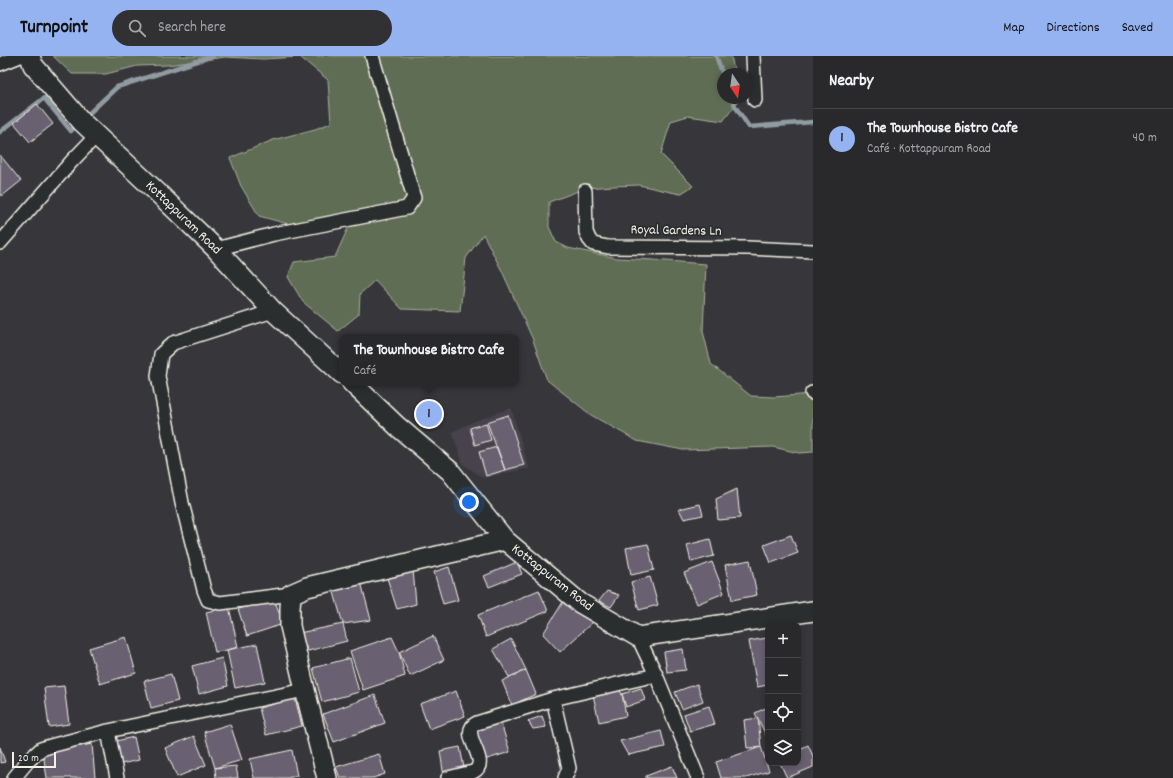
<!DOCTYPE html>
<meta charset="utf-8">
<style>
:root{--surface:#29292c;--page:#313134;--text:#f1f3f6;--muted:#a5a6a9;--line:#454548;--accent:#95b2f1}
body{margin:0;font-family:Dekko,sans-serif;background:var(--page);color:var(--text)}
.controls{position:absolute;right:12px;bottom:12px;display:grid;overflow:hidden;border-radius:8px;box-shadow:0 2px 6px #0003}
.controls button{width:36px;height:36px;display:grid;place-items:center;padding:0;border:0;border-bottom:1px solid var(--line);background:var(--surface);color:var(--text);font:20px sans-serif}
.compass{position:absolute;left:717px;top:12px;width:36px;height:36px;border-radius:50%;background:var(--surface);box-shadow:0 2px 6px #0003;rotate:167deg}
.scale{position:absolute;left:12px;bottom:10px;width:44px;box-sizing:border-box;padding-left:4px;border:2px solid #f4f1e8;border-top:0;font-size:11px;line-height:14px;white-space:nowrap;color:#f4f1e8;-webkit-text-stroke:3px #2a2d2e;paint-order:stroke}
.you{position:absolute;left:469px;top:446px;width:14px;height:14px;margin:-10px;border:3px solid #fff;border-radius:50%;background:#1a73e8;box-shadow:0 0 0 6px #1a73e833}
.badge{display:grid;place-items:center;width:26px;height:26px;border-radius:50%;background:var(--accent);color:#111;font-size:13px;font-weight:700}
.pin{position:absolute;translate:-50% -50%;border:2px solid #fff;box-shadow:0 1px 4px #0006}
.popup{position:absolute;left:339px;top:278px;width:180px;height:52px;box-sizing:border-box;display:grid;place-content:center;border-radius:8px;background:var(--surface);filter:drop-shadow(0 1px 3px #0005);font-size:13px;white-space:nowrap;color:var(--muted)}
.popup b{font-size:15px;color:var(--text)}
.popup::after{content:'';position:absolute;left:50%;top:100%;margin-left:-8px;border:8px solid transparent;border-top-color:var(--surface)}
.list{margin:0;padding:0;list-style:none}
h2{display:flex;justify-content:space-between;align-items:center;height:52px;margin:0;padding:0 16px;font-size:17px}
h2 small{font-size:13px;font-weight:400;color:var(--muted)}
.list li{display:grid;grid-template-columns:26px 1fr auto;gap:12px;align-items:center;box-sizing:border-box;height:60px;padding:0 16px;border-top:1px solid var(--line)}
.list b{display:block;font-size:15px;white-space:nowrap}
.list p{margin:0;font-size:13px;white-space:nowrap;color:var(--muted)}
.list em{font-size:13px;font-style:normal;color:var(--muted)}
.icon{flex:none;width:22px;height:22px;fill:none;stroke:currentColor;stroke-width:2;stroke-linecap:round;stroke-linejoin:round}
.map{position:relative;flex:none;width:813px;height:722px;overflow:hidden}
header{display:flex;align-items:center;gap:24px;box-sizing:border-box;height:56px;padding:0 20px;background:var(--accent);color:#111}
header strong{font-size:19px}
nav{display:flex;gap:22px;margin-inline-start:auto;font-size:14px}
.search{width:280px;height:36px;background:var(--page);display:flex;align-items:center;gap:10px;box-sizing:border-box;padding:0 14px;border-radius:22px;color:var(--muted);font-size:15px}
main{display:flex}
aside{flex:1;background:var(--surface)}
.map>svg:first-child{display:block}
</style>
<header>
<strong>Turnpoint</strong>
<div class="search"><svg class="icon" aria-label="search" viewBox="0 0 24 24"><circle cx="10" cy="10" r="6"/><path d="M15 15l6 6"/></svg>Search here</div>
<nav><a>Map</a><a>Directions</a><a>Saved</a></nav>
</header>
<main>
<div class="map">
<svg width="813" height="722" viewBox="0 0 813 722">
<rect width="100%" height="100%" fill="#37373b"/>
<filter id="ink" filterUnits="userSpaceOnUse"><feTurbulence type="fractalNoise" baseFrequency=".025" numOctaves="2"/><feDisplacementMap in="SourceGraphic" scale="8" xChannelSelector="R" yChannelSelector="G"/><feConvolveMatrix kernelMatrix="1 2 1 2 8 2 1 2 1" color-interpolation-filters="sRGB"/></filter>
<g filter="url(#ink)">
<path fill="#46434b" d="M511,352L529,412L483,422L463,408L452,376L475,365Z"/>
<path fill="#606d55" stroke="#aaaf9e" d="M53,0H731L735,18H723V42L740,43L723,65L688,60L671,65L661,98L693,130L680,138L639,129L614,130L586,132L549,146V171L556,186L568,192L617,202L653,204L706,208L703,275L711,308L751,340L774,341L813,338V396L799,397L773,391L683,394L637,385L591,359L547,324L533,284L502,215L483,178L466,202L460,255L402,253L375,224L360,238L359,258L338,275L303,246L288,221L294,206L335,201L348,172L332,167L292,169L259,160L241,130L230,102L273,84L315,73L331,67L328,24L300,1L263,3L225,1L168,9L137,10L106,18H72Z"/>
<g fill="none" stroke-linecap="round" stroke-linejoin="round">
<path stroke="#919ca2" stroke-width="4.5" d="M716,0L723,19
M732,42L735,50L749,71L813,66
M84,62L117,31L213,0
M0,76L44,42L71,75L78,67"/>
</g>
<path fill="#696071" stroke="#f4f1e8" d="M37,48L53,68L30,86L14,67Z
M0,99L21,125L2,140L0,137Z
M508,359L524,409L505,414L487,366Z
M486,367L491,384L475,389L470,372Z
M497,391L505,414L486,420L479,396Z
M737,433L740,462L718,464L716,443Z
M700,448L703,459L684,463L679,453Z
M791,479L798,497L771,507L764,489Z
M710,483L714,500L691,506L687,489Z
M648,488L654,514L631,519L626,492Z
M750,504L757,539L732,544L725,509Z
M517,506L522,518L489,531L484,520Z
M712,506L724,537L697,548L684,517Z
M449,511L458,544L443,548L434,516Z
M413,514L416,548L397,553L387,522Z
M650,521L658,549L639,554L631,526Z
M361,526L371,564L343,568L333,533Z
M539,534L548,555L486,581L478,559Z
M607,535L619,539L611,551L599,545Z
M275,545L283,568L247,580L238,553Z
M563,546L594,565L560,596L543,578Z
M229,551L238,591L227,594L215,596L206,556Z
M343,568L347,585L308,595L299,577Z
M433,580L444,604L410,620L399,596Z
M126,581L136,617L100,628L89,592Z
M392,581L399,596L405,620L363,634L350,595Z
M767,582L768,629L757,631L749,585Z
M511,583L526,614L509,621L493,593Z
M257,588L265,626L235,632L227,594Z
M683,593L686,614L667,616L664,596Z
M222,602L228,630L199,638L192,610Z
M350,602L359,636L322,646L313,612Z
M526,614L536,638L512,649L502,625Z
M171,618L178,645L151,652L144,625Z
M697,628L703,645L682,653L675,636Z
M64,630L69,668L49,671L44,632Z
M641,632L645,644L626,651L622,638Z
M619,633L622,638L626,660L599,666L593,639Z
M456,635L465,660L429,673L420,648Z
M375,639L385,667L334,686L323,658Z
M295,642L302,670L266,679L259,652Z
M709,650L715,668L690,675L684,658Z
M768,651V683L755,657Z
M542,660L546,671L533,673L528,665Z
M758,662L761,691L747,692L744,664Z
M500,664L510,696L484,704L474,672Z
M230,668L242,704L215,712L204,676Z
M661,675L665,691L628,699L620,685Z
M194,680L206,709L177,721L165,692Z
M134,681L139,704L121,708L116,685Z
M92,688L95,722H47L43,697Z
M808,689L813,700V711L787,722L780,707H798V694Z
M0,691L5,706L0,707Z
M460,691L465,717L444,721L440,695Z
M761,691L769,715L746,722H721L716,706Z
M292,694L297,720L287,722H254L250,703Z
M379,698L385,718L373,722H340L336,711Z
M236,710L238,722H216L215,712Z
M672,710L677,722H646V720Z"/>
<g fill="none" stroke-linecap="round" stroke-linejoin="round">
<defs>
<path id="street" d="M753,0L755,44
M0,8L20,0
M585,135L586,176L589,183L593,188L608,191L748,192L813,195
M0,187L72,105L96,80
M216,193L274,178L407,152L414,142L372,0
M273,255L173,287L161,298L158,320L182,447L204,534L208,544L220,547L291,538
M812,337H813
M638,581L656,619L698,722
M553,643L569,712L565,722
M108,675L117,722
M14,722L28,705L41,693L54,689L108,675L305,634
M448,722L473,716C491,707 464,683 472,671C473,669 475,668 477,667L553,643L656,619"/>
<path id="secondary" d="M30,0L33,9L82,66L157,136L216,193L273,255L342,318
M352,327L397,370L450,415L505,484L580,547L638,581L813,555
M327,722L305,634L290,570V552L291,538L307,531L505,484"/>
</defs>
<use href="#street" stroke="#f4f1e8" stroke-width="16"/>
<use href="#secondary" stroke="#f4f1e8" stroke-width="22"/>
<use href="#street" stroke="#2a2d2e" stroke-width="13"/>
<use href="#secondary" stroke="#2a2d2e" stroke-width="19"/>
</g>
</g>
<g text-anchor="middle" dominant-baseline="central" stroke-width="3.5" stroke-linejoin="round" paint-order="stroke">
<g font-size="14" fill="#f4f1e8" stroke="#2a2d2e">
<text transform="translate(183 162) rotate(44)">Kottappuram Road</text>
<text transform="translate(676 175) rotate(1)">Royal Gardens Ln</text>
<text transform="translate(552 522) rotate(38)">Kottappuram Road</text>
</g>
</g>
</svg>
<div class="controls">
<button>+</button>
<button>−</button>
<button><svg class="icon" aria-label="locate" viewBox="0 0 24 24"><circle cx="12" cy="12" r="6"/><path d="M12 2v4M12 18v4M2 12h4M18 12h4"/></svg></button>
<button><svg class="icon" aria-label="layers" viewBox="0 0 24 24"><path d="M12 4l9 5-9 5-9-5zM3 14l9 5 9-5"/></svg></button>
</div>
<svg class="compass" viewBox="-18 -18 36 36"><path d="M0-13l5 13h-10z" fill="#e53935"/><path d="M0 13l5-13h-10z" fill="#a5a6a9"/></svg>
<div class="scale">20 m</div>
<div class="you"></div>
<div class="pin badge" style="left:429px;top:358px">1</div>
<div class="popup"><b>The Townhouse Bistro Cafe</b>Café</div>
</div>
<aside>
<h2>Nearby<small></small></h2>
<ul class="list">
<li><span class="badge">1</span><div><b>The Townhouse Bistro Cafe</b><p>Café · Kottappuram Road</p></div><em>40 m</em></li>
</ul>
</aside>
</main>
